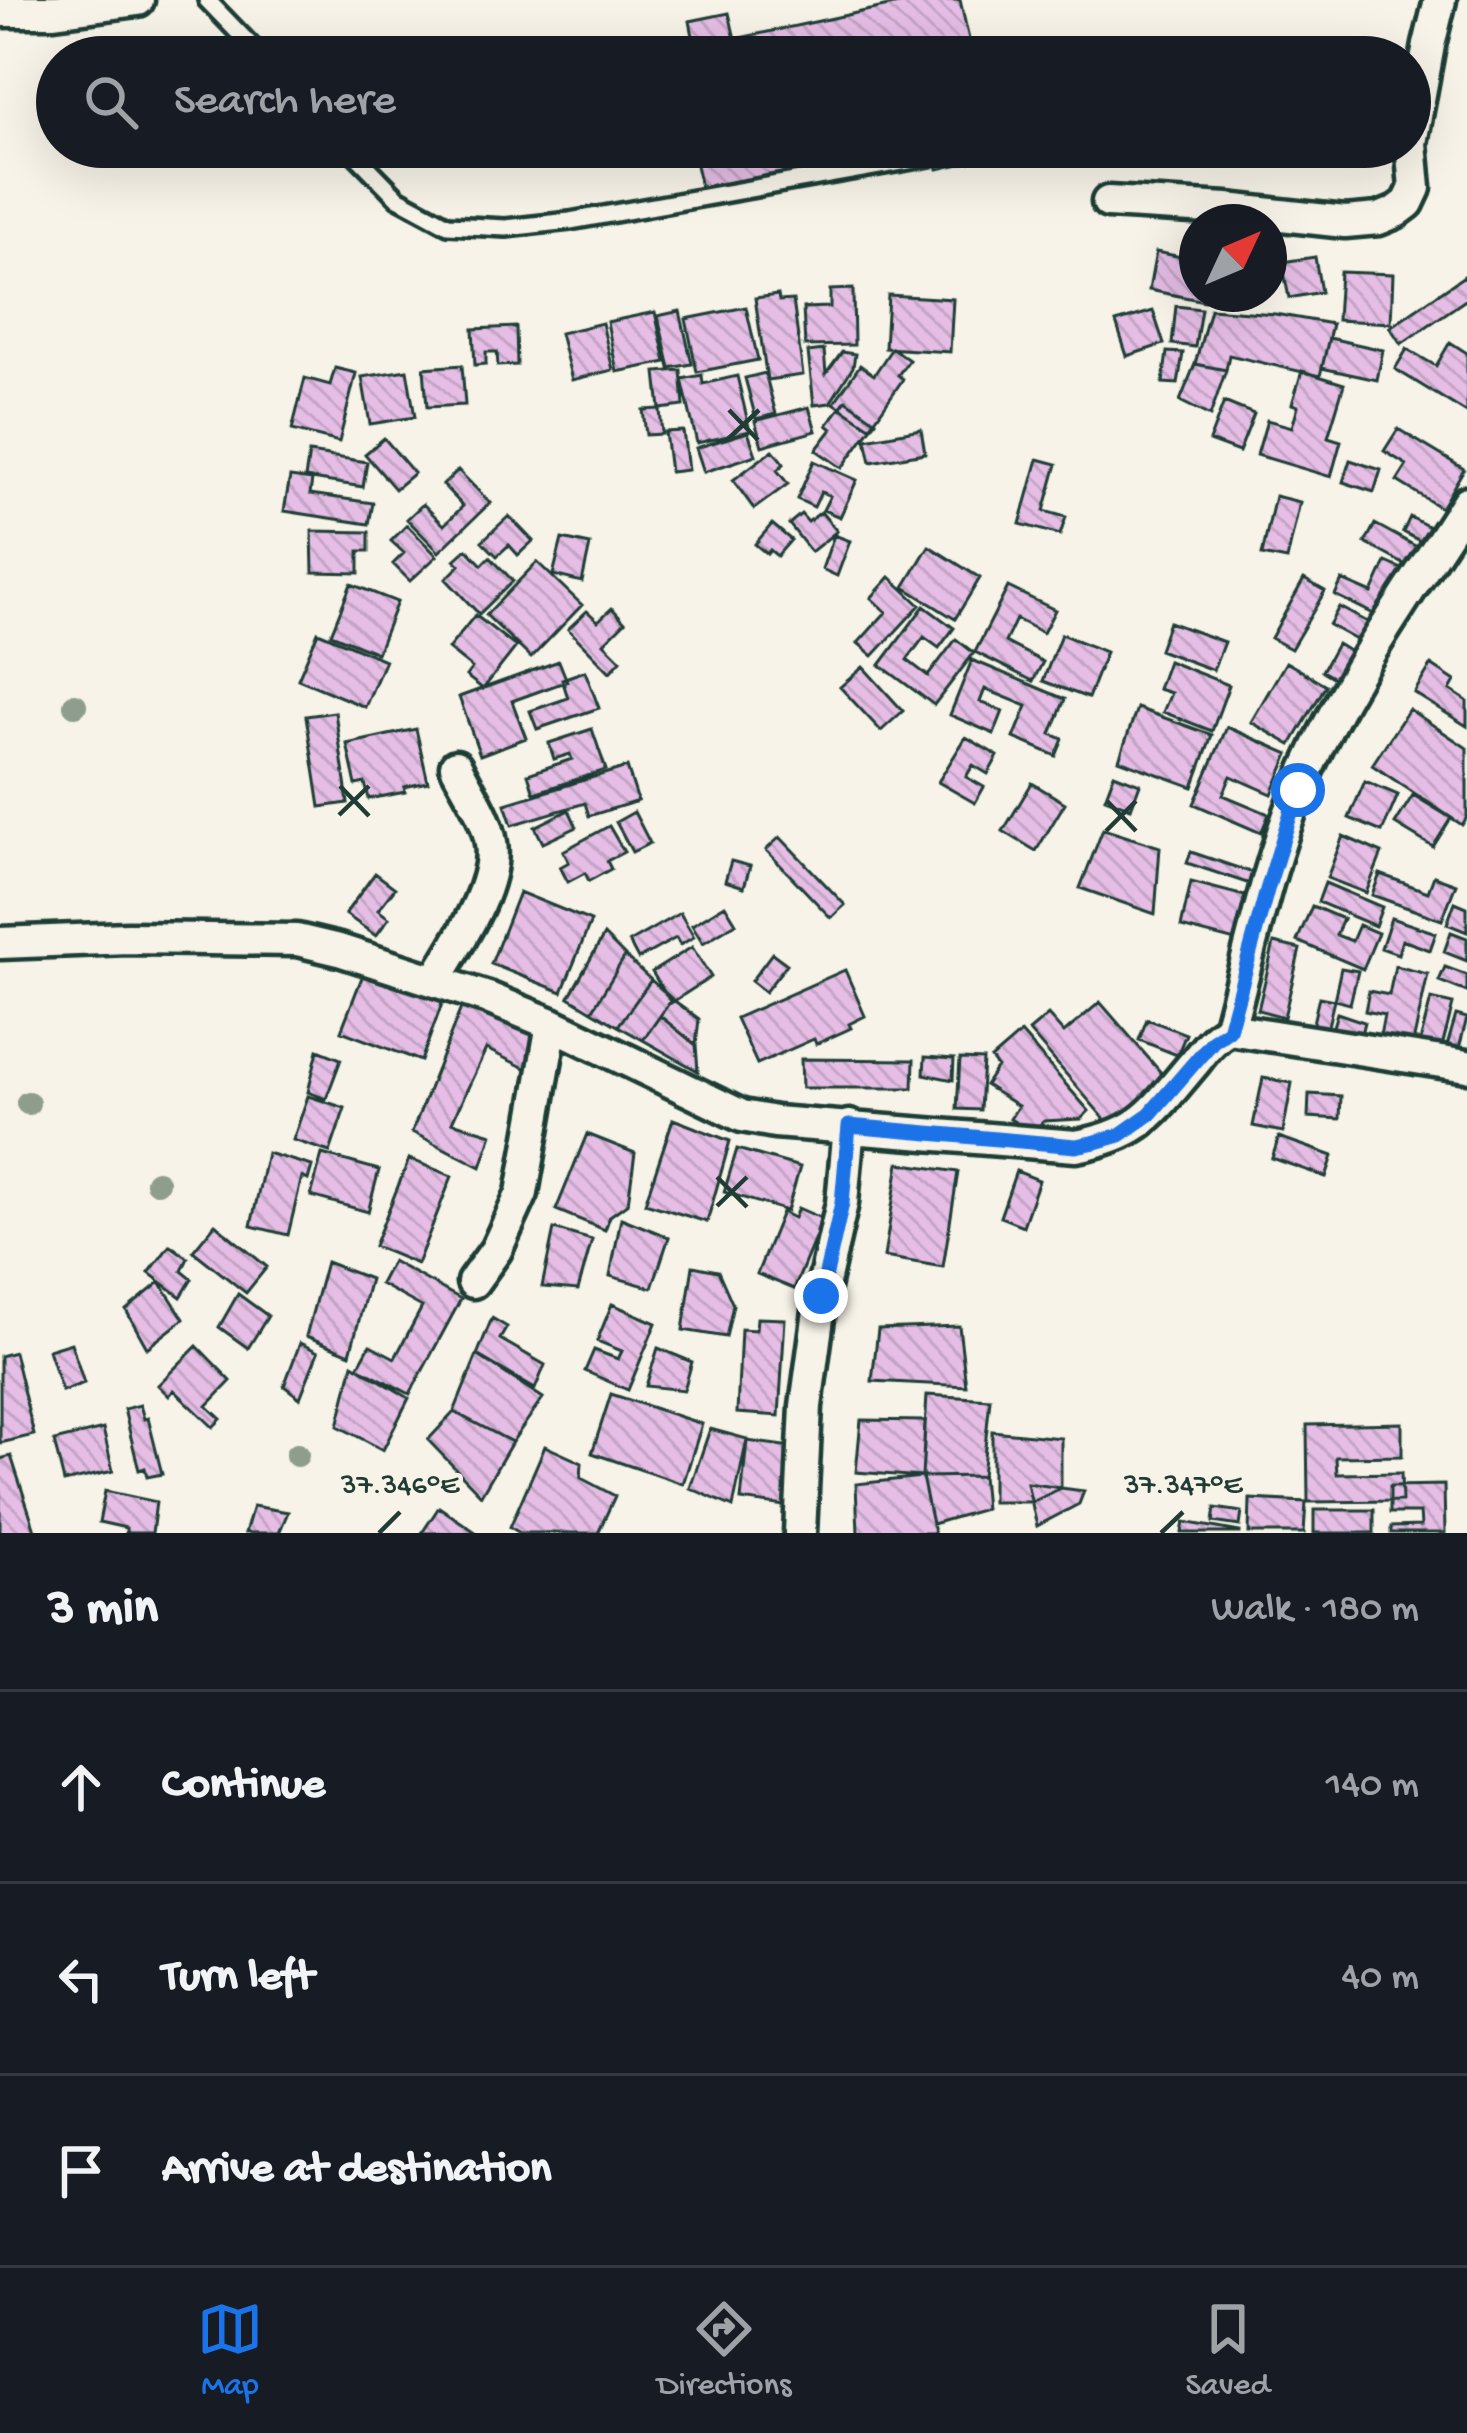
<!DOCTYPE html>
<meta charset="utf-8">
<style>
:root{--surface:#171b24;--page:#242831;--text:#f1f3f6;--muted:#9ea1a6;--line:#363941;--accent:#1a73e8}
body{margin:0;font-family:"Gochi Hand",sans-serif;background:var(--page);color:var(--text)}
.compass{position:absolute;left:1179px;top:204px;width:108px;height:108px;border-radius:50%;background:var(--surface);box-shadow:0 12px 48px #0002;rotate:46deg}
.stop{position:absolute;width:36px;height:36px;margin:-27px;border:9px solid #1a73e8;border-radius:50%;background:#fff}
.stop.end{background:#1a73e8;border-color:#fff;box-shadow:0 3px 12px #0008}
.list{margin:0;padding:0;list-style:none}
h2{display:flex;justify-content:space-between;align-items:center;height:156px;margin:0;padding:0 48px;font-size:51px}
h2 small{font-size:39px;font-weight:400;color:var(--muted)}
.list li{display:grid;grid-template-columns:78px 1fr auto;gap:36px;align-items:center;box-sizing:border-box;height:192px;padding:0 48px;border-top:3px solid var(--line)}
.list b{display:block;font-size:45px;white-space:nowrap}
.list em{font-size:39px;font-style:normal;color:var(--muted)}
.icon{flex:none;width:66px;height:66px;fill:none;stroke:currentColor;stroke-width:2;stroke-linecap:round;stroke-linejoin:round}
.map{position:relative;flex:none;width:1467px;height:1533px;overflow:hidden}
.search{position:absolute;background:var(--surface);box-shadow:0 12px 48px #0002;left:36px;right:36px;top:36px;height:132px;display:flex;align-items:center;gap:30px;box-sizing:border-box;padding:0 42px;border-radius:66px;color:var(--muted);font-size:45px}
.sheet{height:732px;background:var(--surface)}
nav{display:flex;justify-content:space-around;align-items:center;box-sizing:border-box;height:168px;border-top:3px solid var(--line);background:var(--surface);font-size:33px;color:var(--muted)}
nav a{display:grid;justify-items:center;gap:6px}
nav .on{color:var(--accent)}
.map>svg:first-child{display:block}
</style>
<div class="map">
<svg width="1467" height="1533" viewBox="0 0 1467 1533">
<defs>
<pattern id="building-back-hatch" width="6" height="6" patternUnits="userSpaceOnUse" patternTransform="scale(3)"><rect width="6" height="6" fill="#e5bde5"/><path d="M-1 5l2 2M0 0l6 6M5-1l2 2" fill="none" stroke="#c4a3c5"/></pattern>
</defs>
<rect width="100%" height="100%" fill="#f7f3e8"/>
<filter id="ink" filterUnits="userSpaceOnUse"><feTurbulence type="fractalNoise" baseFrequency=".00833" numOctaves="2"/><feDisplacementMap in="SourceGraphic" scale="24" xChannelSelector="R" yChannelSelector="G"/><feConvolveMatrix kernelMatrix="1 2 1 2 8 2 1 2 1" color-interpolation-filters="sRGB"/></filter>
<g filter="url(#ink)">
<path fill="url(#building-back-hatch)" stroke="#1f3d34" stroke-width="3" d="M897,0H960L973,57H672L669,47L694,41L690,21L729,13L735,39L898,4Z
M692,147H907L702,192Z
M933,147H993L995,156L938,169Z
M1156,252L1197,260V294H1205L1204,301L1149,290Z
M1315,257L1321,292L1289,298L1282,262Z
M1340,272L1393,274L1391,323L1337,320Z
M1464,276L1467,280V299L1401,344L1390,327Z
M853,289L854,345L805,346L803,308L830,307V290Z
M778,295L779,301L793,300L803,375L767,380L755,298Z
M888,295L953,299L950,352L885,348Z
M1176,306L1201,309L1195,347L1172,344Z
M746,307L758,360L697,372L686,319Z
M1210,309L1275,314L1332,324L1320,376L1229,355L1226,370L1195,364Z
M680,311L692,364L670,368L658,316Z
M1153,311L1164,344L1127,356L1116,322Z
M655,312L666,362L617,372L607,322Z
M602,323L613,370L572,380L560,333Z
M516,327L517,365L498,366L497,352H486V364L475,365L473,329Z
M1329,338L1383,350L1377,380L1322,368Z
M1450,342L1467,353V413L1395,369L1407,349L1436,366Z
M892,348L909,360L898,375L903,379L870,427L834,403L860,365L874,375Z
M824,350L826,374L842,352L855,354L853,367L830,403L814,405L808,352Z
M1167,352L1183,353L1178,384L1163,383Z
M1195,364L1226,370L1210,416L1180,401Z
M462,365L465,405L427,407L424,368Z
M335,368L356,373L339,442L292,430L305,378L330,385Z
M407,370L415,417L370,424L362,377Z
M681,370L684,406L660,409L656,372Z
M1302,371L1344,384L1328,437L1341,441L1331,477L1257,455L1267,420L1292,427L1298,406L1292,404Z
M765,373L776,414L756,419L745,378Z
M702,375L703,384L737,376L750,431L697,443L682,379Z
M846,400L876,421L842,468L816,450L832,429L827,425Z
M1224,402L1254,414L1239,452L1209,441Z
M809,407L816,431L762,446L755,421Z
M660,409L662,434L646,435L643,410Z
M921,429L925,453L871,462L866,439Z
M1398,429L1464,469L1441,508L1397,481L1407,465L1384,451Z
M683,431L688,470L670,472L665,432Z
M748,432L756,455L704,472L696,448Z
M384,438L414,473L395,489L365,454Z
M773,450L784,464L777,470L788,484L754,509L733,480Z
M309,453L367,462L363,487L305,478Z
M1038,459L1057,464L1044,511L1066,517L1060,535L1020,524Z
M1350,460L1381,470L1374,492L1343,482Z
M814,461L857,480L840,517L823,510L830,496L821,492L814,507L797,499Z
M458,470L490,503L439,552L407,519L423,504L444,525L463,506L443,485Z
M290,477L312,480L310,494L373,503L369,524L284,511Z
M1275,496L1300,502L1287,560L1262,555Z
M821,512L837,531L811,552L789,524L801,514L808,522Z
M509,516L533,541L518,555L509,545L497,556L482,541Z
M1410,517L1441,533L1434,548L1403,532Z
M772,524L791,540L777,556L770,550L767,554L755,544Z
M1375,524L1421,549L1411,568L1365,543Z
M407,525L437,556L410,581L393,564L404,553L391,541Z
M312,531L369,532V551H359V573L313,572Z
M834,535L850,541L837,576L822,569Z
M562,539L590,545L582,582L553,575Z
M929,546L980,578L955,619L904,587Z
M467,549L482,565L490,557L513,581L479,614L446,579L460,565L455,560Z
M537,562L582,605L531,658L486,615Z
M1386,562L1402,569L1380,617L1335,595L1342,580L1372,593Z
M890,577L920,605L873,656L858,643L886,612L871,598Z
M1304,579L1325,591L1291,649L1271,638Z
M351,584L397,602L377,653L331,634Z
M1008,587L1055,610L1043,633L1016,619L1005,642L1043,662L1033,681L975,652Z
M924,606L954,628L939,648L924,637L907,660L928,676L956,639L974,653L934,705L880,665Z
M1339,607L1377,627L1367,646L1329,625Z
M612,608L625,622L604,643L621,660L610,672L568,629L587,611L598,621Z
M475,615L516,647L483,689L466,676L472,668L448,649Z
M1169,622L1224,642L1213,670L1159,650Z
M318,632L385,660L365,707L298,679Z
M1061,634L1106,652L1088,698L1043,681Z
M1337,644L1355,655L1339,681L1322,671Z
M972,660L1065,699L1051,734L1063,739L1056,756L1014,738L1027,706L985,689L980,702L1003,711L994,734L950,715Z
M559,661L567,681L512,701L526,738L480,755L459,697Z
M1168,661L1229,685L1212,731L1163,712L1171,693L1158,689Z
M1286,662L1326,685L1291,745L1251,722Z
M1431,665L1455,681L1450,690L1467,701V726L1414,693Z
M863,667L903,711L881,731L840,687Z
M585,671L599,708L537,729L530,711L568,698L562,679Z
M1137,708L1212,735L1193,787L1119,760Z
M1409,709L1467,748V817L1462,825L1372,765Z
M335,712L348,803L320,807L306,716Z
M1227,727L1289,754L1272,794L1231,776L1223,795L1269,814L1261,833L1194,804Z
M416,729L428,782L404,787L405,792L369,799L365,783L356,785L347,744Z
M592,729L606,770L534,793L528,774L572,759L570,754L554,759L549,743Z
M966,737L998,756L988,774L973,765L966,777L984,787L975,803L938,782Z
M627,767L638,801L589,816L585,803L512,825L505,804Z
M1114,774L1140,784L1131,808L1105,798Z
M1365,781L1398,795L1382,832L1349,818Z
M1032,783L1065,803L1036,851L1003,831Z
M1413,795L1451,818L1433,847L1395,824Z
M569,810L577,827L543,843L535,827Z
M634,812L650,843L632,852L616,822Z
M609,826L624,852L607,861L611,869L589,881L585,873L568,882L560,867L569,862L563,851Z
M1103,829L1160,847L1155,914L1080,888Z
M1343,836L1382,853L1366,893L1327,878Z
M780,837L845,905L831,918L766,850Z
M1191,852L1262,876L1259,887L1187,863Z
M731,861L750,866L744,887L725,881Z
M375,873L395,888L378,910L389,918L376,936L345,914Z
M1380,874L1428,892L1434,876L1456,884L1442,920L1372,895Z
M1191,882L1245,896L1235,941L1181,927Z
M1325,883L1382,907L1375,926L1318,902Z
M519,892L591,921L562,992L491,964Z
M1455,902L1467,907V932L1447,924Z
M725,905L736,923L703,943L692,925Z
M1312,906L1343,919L1336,935L1352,941L1359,925L1378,933L1363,969L1297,941Z
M680,913L694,937L680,945L676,938L638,959L629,942Z
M1391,918L1436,933L1430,950L1402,940L1398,954L1381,948Z
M1451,932L1467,938V961L1444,952Z
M604,935L625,956L592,1011L569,997Z
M1274,943L1300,949L1284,1017L1258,1010Z
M692,947L711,977L671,1003L652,972Z
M772,953L787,964L765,992L751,981Z
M625,956L651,980L618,1026L592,1011Z
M1395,966L1428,974L1413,1043L1380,1036L1384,1015L1365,1011L1369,991L1389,995Z
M1445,967L1467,975V992L1439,981Z
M1341,968L1358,971L1350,1004L1334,1000Z
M845,970L865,1016L849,1024L851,1028L816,1044L814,1039L757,1064L736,1018Z
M364,972L443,1001L421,1061L341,1031Z
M651,980L672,999L643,1040L618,1026Z
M1319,997L1334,1000L1325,1039L1310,1036Z
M465,998L542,1027L529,1070L486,1049L452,1122L492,1134L481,1167L412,1132Z
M672,999L699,1019L696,1045L660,1016Z
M1431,999L1453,1004L1442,1047L1420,1042Z
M1100,1002L1170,1083L1114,1130L1029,1031L1048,1015L1064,1033Z
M1337,1013L1364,1022L1360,1038L1332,1030Z
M1456,1015L1467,1018L1457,1056L1445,1053Z
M660,1016L696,1045L698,1071L643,1040Z
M1147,1019L1186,1034L1177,1055L1139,1040Z
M1021,1033L1089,1111L1081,1119L1044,1121L1032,1132L1010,1119L1018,1106L985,1085L997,1067L991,1059Z
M318,1050L341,1059L326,1099L308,1092Z
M925,1057L954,1059L953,1080L924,1074Z
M801,1059L914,1060L913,1088H802Z
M960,1059L983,1060L980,1110L957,1109Z
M1263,1078L1292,1083L1283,1132L1253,1126Z
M1309,1094L1341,1096L1340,1119L1308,1117Z
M308,1096L345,1108L330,1152L293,1140Z
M673,1119L730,1141L707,1222L645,1203Z
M587,1134L635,1153L628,1203L610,1216L605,1230L556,1210Z
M1279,1137L1333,1156L1326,1177L1272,1158Z
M737,1149L800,1167L787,1211L724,1192Z
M267,1153L312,1166L308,1180L302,1177L288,1235L251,1226Z
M322,1154L379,1170L368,1212L311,1196Z
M409,1159L452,1176L417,1264L374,1246Z
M899,1163L958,1172L943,1267L884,1257Z
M1016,1171L1039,1180L1023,1226L1000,1217Z
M798,1208L823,1219L794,1289L757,1274L782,1212L794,1218Z
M621,1218L669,1237L652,1288L610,1276Z
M215,1224L267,1267L246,1293L193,1251Z
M554,1229L592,1240L578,1290L542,1287Z
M170,1245L188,1258L182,1271L192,1279L181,1297L149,1273Z
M392,1261L461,1299L410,1394L358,1367L370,1345L395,1358L422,1307L380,1284Z
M326,1262L370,1279L350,1354L306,1336Z
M693,1266L718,1271L733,1305L726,1337L683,1330Z
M160,1282L184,1319L147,1348L126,1310Z
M238,1294L268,1316L248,1348L219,1327Z
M612,1304L656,1323L628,1390L585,1371L594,1350L618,1359L622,1351L597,1341Z
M492,1318L507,1327L500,1339L545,1365L535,1389L477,1355Z
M757,1318L785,1319L779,1416L737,1413L741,1329L756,1330Z
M959,1326L966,1386L872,1381L878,1329Z
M71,1343L84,1383L62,1391L48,1350Z
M300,1343L318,1352L300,1398L284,1386Z
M197,1346L231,1381L207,1406L221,1419L213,1427L174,1390L169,1396L158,1385Z
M658,1348L692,1362L684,1390L646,1386Z
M14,1352L34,1435L0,1443V1356Z
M477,1355L543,1398L512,1442L454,1412Z
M353,1364L409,1398L383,1450L338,1426Z
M611,1394L702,1424L683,1484L592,1453Z
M927,1395L990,1399L982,1476L922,1477Z
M140,1405L144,1419L148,1418L162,1474L147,1477L145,1468L139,1470L124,1409Z
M454,1412L512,1442L481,1495L428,1440Z
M861,1420L925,1421L922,1477L856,1472Z
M1402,1423V1456L1336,1457L1337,1474L1401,1473L1402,1501L1308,1502L1307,1425Z
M103,1429L113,1471L64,1482L54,1441Z
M710,1429L747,1439L733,1507L690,1488Z
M992,1431L1061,1438V1488L1032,1502H992Z
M747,1441L792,1447L785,1506L741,1500Z
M545,1446L582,1463L581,1478L615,1496L598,1533H520L510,1527Z
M11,1456L36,1533H0V1459Z
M982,1476L985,1509L932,1524L922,1477Z
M922,1477L934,1533H858L856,1484Z
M1027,1483L1061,1488L1084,1491L1079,1504L1037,1526Z
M1444,1485L1445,1533H1391V1527L1421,1526L1420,1513H1390V1486Z
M105,1491L156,1502L152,1533H126V1528L99,1522Z
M1250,1499L1306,1502L1304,1533H1249Z
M253,1506L288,1512L279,1533H245Z
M439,1507L477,1533H422Z
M1215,1508L1242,1512L1240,1526L1213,1522Z
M1314,1510H1374V1533H1314Z
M1184,1522L1240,1532V1533H1182Z"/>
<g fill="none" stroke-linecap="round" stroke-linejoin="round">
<defs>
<path id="lane" d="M207,0L262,57
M348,147L398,198L448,225L506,228L570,221L930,157"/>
<path id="street" d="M0,11H54L138,0
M1108,202L1227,209L1345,222L1379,219L1396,212L1408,203L1415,188L1411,143L1429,45L1440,0
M0,943L128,938L297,940L339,950L488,998L552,1024L742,1116L775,1122L1076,1146C1143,1134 1153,1111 1195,1062C1205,1049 1214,1037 1229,1029L1467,1066
M435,981C456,945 498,886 491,843C487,817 468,790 456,766
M1229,1029C1250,951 1268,865 1299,789C1340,687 1408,595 1467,502
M473,1282L496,1250L522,1193L552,1024
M800,1533L806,1406L821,1296L842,1203L849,1126"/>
</defs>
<use href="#lane" stroke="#1f3d34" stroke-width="24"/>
<use href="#street" stroke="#1f3d34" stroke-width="39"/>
<use href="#lane" stroke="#f7f3e8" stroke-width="15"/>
<use href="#street" stroke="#f7f3e8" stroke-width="30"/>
</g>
<g fill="#8e9d8d">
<circle cx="75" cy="705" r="12"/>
<circle cx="28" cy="1103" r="12"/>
<circle cx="157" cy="1182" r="12"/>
<circle cx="297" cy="1455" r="12"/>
</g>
</g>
<g fill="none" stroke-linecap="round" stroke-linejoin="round" filter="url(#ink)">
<path stroke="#1a73e8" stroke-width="15" d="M821,1296L842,1203L849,1126L1076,1146L1096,1142L1120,1135L1150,1114L1213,1041L1229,1030L1267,890L1298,790"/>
</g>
<path fill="none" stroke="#1f3d34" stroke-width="4.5" d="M729,410L758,440M728,439L759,410M340,786L369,816M1107,801L1136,831M339,815L369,786M1106,831L1136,801M717,1177L747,1207M717,1206L747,1177M379,1533L400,1512M1161,1533L1183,1512"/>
<g font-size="30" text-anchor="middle" fill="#1f3d34" stroke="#f7f3e8" stroke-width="9" stroke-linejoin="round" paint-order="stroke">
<text x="400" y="1493">37.346°E</text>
<text x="1183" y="1493">37.347°E</text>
</g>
</svg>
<svg class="compass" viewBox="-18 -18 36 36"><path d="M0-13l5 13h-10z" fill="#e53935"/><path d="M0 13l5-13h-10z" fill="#9ea1a6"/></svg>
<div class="stop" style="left:1298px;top:790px"></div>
<div class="stop end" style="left:821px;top:1296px"></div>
<div class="search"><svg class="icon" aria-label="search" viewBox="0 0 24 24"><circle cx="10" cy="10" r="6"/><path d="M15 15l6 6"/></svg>Search here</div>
</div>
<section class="sheet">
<h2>3 min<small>Walk · 180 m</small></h2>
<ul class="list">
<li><svg class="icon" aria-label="ahead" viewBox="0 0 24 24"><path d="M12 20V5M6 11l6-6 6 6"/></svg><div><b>Continue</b></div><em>140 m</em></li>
<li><svg class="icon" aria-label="left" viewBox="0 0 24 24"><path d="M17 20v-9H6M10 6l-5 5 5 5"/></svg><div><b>Turn left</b></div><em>40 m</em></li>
<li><svg class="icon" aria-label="arrive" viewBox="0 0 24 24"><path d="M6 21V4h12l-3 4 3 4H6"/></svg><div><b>Arrive at destination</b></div></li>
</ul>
</section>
<nav>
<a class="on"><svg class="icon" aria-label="map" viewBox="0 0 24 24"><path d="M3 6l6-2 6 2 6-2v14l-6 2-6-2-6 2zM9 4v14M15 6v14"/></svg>Map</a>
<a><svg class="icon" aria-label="directions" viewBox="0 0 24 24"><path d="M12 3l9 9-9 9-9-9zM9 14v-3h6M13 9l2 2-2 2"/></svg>Directions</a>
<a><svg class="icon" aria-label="saved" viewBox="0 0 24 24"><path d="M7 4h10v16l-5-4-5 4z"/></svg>Saved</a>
</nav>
